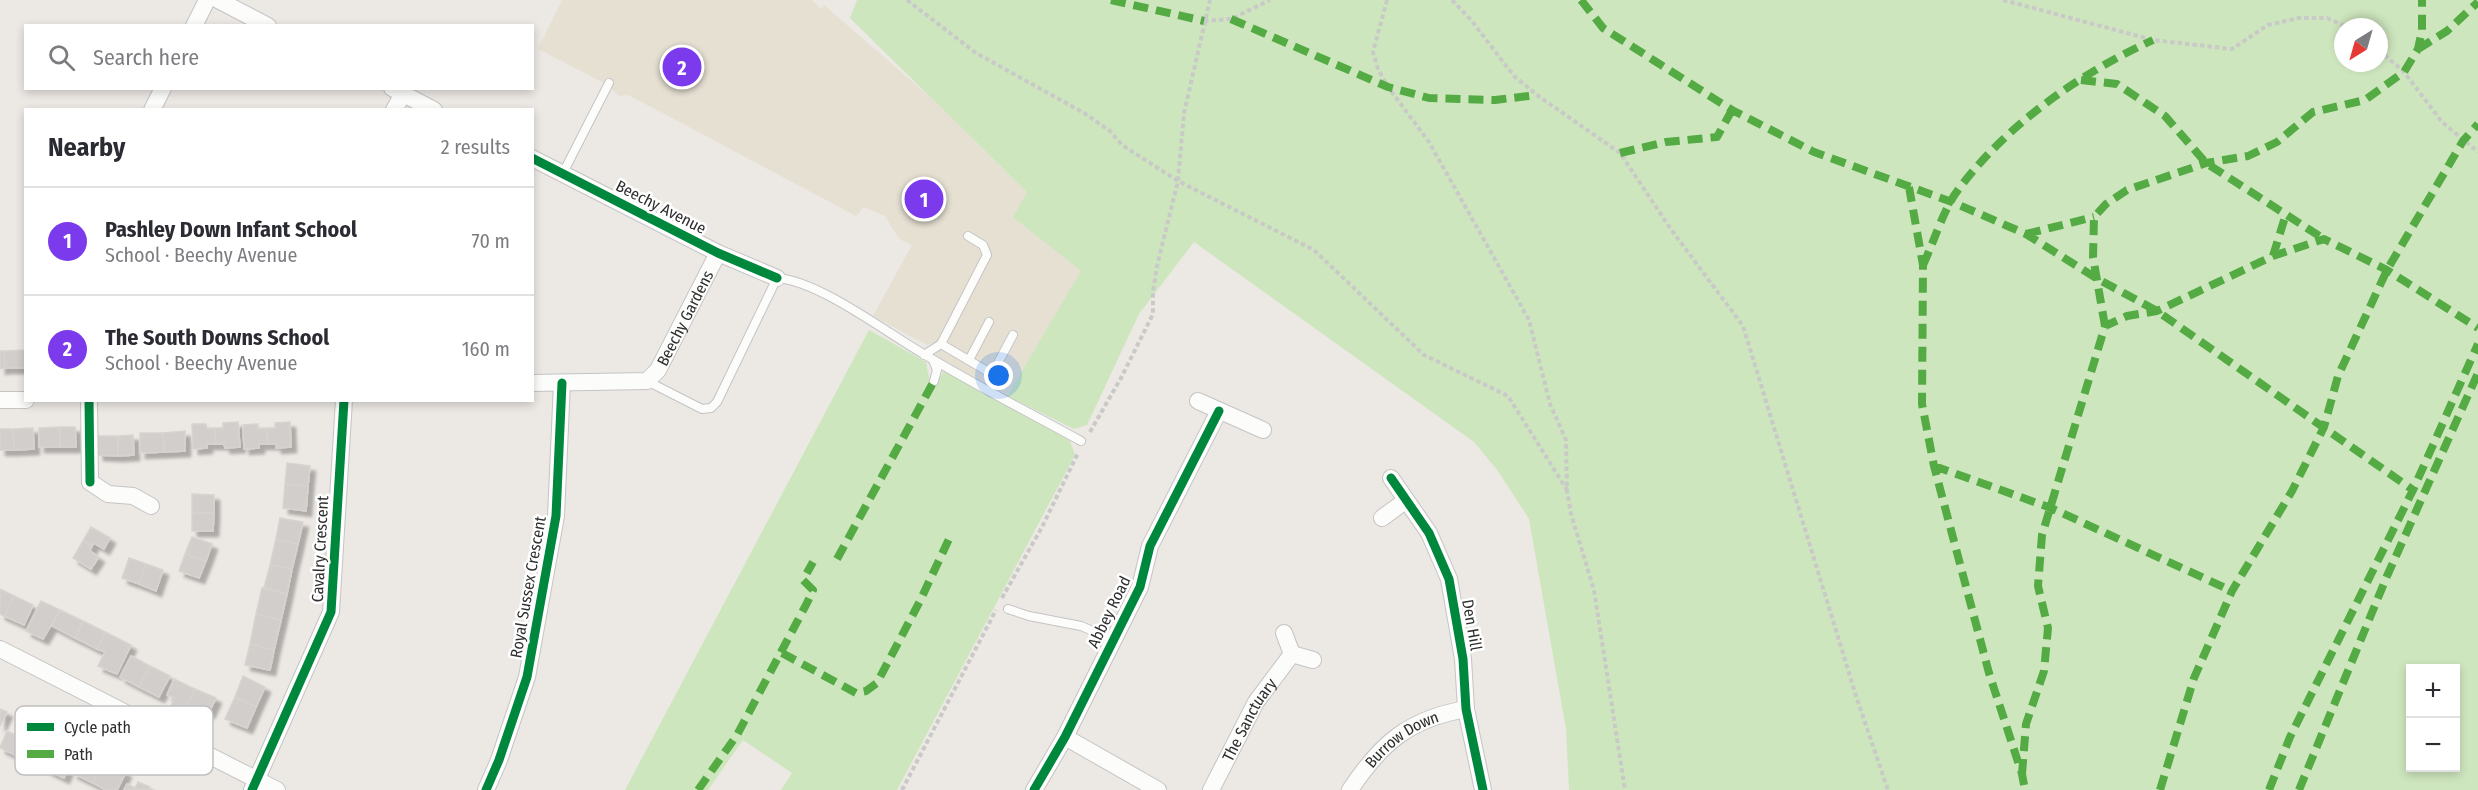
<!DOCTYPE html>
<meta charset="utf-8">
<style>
:root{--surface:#fff;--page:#f2f2f3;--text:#2b2b33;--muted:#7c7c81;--line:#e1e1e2;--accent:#7c3aed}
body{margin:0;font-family:"Fira Sans Condensed",sans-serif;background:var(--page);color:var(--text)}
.controls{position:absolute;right:18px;bottom:18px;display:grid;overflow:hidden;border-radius:0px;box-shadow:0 3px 9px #0003}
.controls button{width:54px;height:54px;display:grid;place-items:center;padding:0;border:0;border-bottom:2px solid var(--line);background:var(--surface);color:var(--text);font:30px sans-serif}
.compass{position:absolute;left:2334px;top:18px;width:54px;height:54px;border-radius:50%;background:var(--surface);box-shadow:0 3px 9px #0003;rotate:217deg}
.you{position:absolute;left:999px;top:376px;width:21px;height:21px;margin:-15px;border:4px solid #fff;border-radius:50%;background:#1a73e8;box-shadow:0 0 0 9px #1a73e833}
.badge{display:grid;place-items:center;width:39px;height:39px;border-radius:50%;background:var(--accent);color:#fff;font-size:20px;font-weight:700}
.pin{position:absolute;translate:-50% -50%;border:3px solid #fff;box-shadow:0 2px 6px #0006}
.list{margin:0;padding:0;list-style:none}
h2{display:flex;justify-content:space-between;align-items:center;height:78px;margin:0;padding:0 24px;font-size:26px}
h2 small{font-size:20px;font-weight:400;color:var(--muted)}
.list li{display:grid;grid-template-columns:39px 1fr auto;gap:18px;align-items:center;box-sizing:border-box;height:108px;padding:0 24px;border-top:2px solid var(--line)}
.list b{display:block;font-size:22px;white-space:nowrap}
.list p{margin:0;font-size:20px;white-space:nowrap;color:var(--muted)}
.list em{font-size:20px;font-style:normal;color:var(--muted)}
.icon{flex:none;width:33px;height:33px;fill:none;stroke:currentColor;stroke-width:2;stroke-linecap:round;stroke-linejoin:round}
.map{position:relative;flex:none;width:2478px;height:790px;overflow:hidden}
.search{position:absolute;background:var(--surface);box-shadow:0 3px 9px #0003;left:24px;top:24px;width:510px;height:66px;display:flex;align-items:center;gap:15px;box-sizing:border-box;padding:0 21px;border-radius:0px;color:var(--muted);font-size:22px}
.panel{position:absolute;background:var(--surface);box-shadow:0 3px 9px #0003;left:24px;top:108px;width:510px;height:294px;border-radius:0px}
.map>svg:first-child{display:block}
</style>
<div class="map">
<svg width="2478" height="790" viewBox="0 0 2478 790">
<defs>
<filter id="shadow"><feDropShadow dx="5.5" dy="5.5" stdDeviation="1.5" flood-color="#0004"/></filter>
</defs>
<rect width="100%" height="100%" fill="#ece8e4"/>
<path fill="#e6e0d3" d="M562,0H812L821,9L824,5L929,96L1027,192L1014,217L1082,271L1007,396L937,357L933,343L927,345L873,316L912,245L899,239L885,216L864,207L856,216L674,119L628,95L619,96L608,85L538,49Z"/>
<path fill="#cee6be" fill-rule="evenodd" d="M857,0H2478V790H1569L1566,729L1529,519L1498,471L1474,442L1194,242L1139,314L1087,425L1074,429L1007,396L1081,271L1013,217L1027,192L850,18ZM2343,27H2379V63H2343ZM2410,668H2456V768H2410Z
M869,330L926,362L929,378L937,383L945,369L1070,441L1075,455L897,790H781L792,773L743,740L708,790H625Z"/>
<path fill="#d1cecb" stroke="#d7d4d0" stroke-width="1.5" filter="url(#shadow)" d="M26,350V368H5L4,351Z
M0,351H4L5,368L0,369Z
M238,422L240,447L225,448L224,444H216L215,428H223V423Z
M290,422L291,447L276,448V444H267V428H275V423Z
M192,424H206L207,429L215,428L216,444H207V448L193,449Z
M258,424V429L267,428V444H259V448L244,449L243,425Z
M60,427V447H39V428Z
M60,427H75L76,447H60Z
M33,428L34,449L14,450L13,429Z
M0,429H13L14,450H0Z
M185,431V451L164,452L163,433Z
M140,433H163L164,452L140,453Z
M133,435L134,455L118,456V436Z
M97,436H118V456L98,455Z
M287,463L310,466L308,486L285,484Z
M285,484L308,486L306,511L283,508Z
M192,494L214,495V513H192Z
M192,513H214L213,531H192Z
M280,518L303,522L298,544L276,539Z
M91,527L110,538L104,549L94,543L92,546L83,541Z
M192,537L212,544L206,561L185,554Z
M276,539L298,544L292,569L270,565Z
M83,541L92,546L90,551L99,557L91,569L73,558Z
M185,554L206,561L199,578L179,571Z
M129,558L146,564L139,584L122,578Z
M146,564L163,570L156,591L139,584Z
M270,565L292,569L287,594L264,588Z
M262,588L287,594L281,620L256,614Z
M0,589L14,596L4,616L0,614Z
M14,596L33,605L24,625L4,616Z
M41,601L60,610L43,639L26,631Z
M60,610L83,621L75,638L52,626Z
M256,614L281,620L274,650L250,644Z
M83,621L105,632L97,649L75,638Z
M105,632L131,645L117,674L98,666L105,652L97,649Z
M250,644L274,650L270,670L245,665Z
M131,656L150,666L139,687L120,677Z
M150,666L170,676L159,697L139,687Z
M243,676L265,687L256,707L235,697Z
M174,679L195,689L184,712L171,706L175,698L167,695Z
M195,689L216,698L209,713L200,709L197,717L184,712Z
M235,697L256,707L247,728L225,719Z
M0,709L7,712L0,726Z
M7,731L29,741L21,758L0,748Z
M61,739L77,746L64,778L45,769Z
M82,751L102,764L93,783L72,773Z
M102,764L111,768L112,765L126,772L117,790H106L93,783Z
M138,782L150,787L149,790H124L127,784L135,788Z"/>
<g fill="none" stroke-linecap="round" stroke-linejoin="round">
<defs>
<path id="service" d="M563,173L609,83
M941,344L987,255L983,245L968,236
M924,355L941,344L992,374L1013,335
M933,360L937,370L934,381
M969,360L989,322
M647,381L702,409L711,408L717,402L777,278C820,281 888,334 927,356C977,386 1030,413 1081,441
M1008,609L1029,616L1081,626L1112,639"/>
<g id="minor">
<path d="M218,0L268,26"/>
<path d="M194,26L207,0"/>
<path d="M392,88L434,110"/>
<path d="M152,110L163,88"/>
<path d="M394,110L403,94"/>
<path d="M532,158L718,253L777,278"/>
<path id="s1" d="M532,383L647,381L658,370L718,253"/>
<path d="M0,400H26"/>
<path d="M89,400L90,482"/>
<path d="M1198,401L1263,430"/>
<path d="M1391,478L1429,533L1449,579L1463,659L1466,709L1483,790"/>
<path d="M90,482L108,494L133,496L151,506"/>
<path d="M1382,518L1405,501"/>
<path d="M1284,633L1292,654"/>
<path d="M0,649L277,790"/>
<path d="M1065,737L1158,790"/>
<path d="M252,790L331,612L344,400"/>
<path d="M486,790L499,760L527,677L556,516L562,383"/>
<path d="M1034,790L1065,737L1140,587L1150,546L1219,411"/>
<path id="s2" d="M1211,790L1256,702L1292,654L1313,660"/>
<path id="s3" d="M1350,790C1381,743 1409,719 1466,709"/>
</g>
</defs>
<use href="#service" stroke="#c5c4c5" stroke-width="10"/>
<use href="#minor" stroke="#c5c4c5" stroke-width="18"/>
<path stroke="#c9c9c8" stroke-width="4" stroke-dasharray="4.5 3" stroke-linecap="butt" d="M907,0L976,53L1084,113L1110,131L1122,145L1178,181L1314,250L1424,355L1508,396L1567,490
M1387,0L1373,52L1378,69L1388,87L1429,142L1529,320L1550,404L1566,440L1567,491L1571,514L1594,590L1625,790
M1452,0L1471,20L1514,76L1537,95L1620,153L1670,228L1743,326L1856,696L1888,790
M2003,0L2153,40L2232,49L2268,25L2299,18H2327L2348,27
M1204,21L1231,19L1270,0
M2379,50L2404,72L2442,122L2478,152
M1090,432L1121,378L1153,314V291L1157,266L1178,181L1184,113L1210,0
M1002,598L1042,527L1078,453
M902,790L996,610"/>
<use href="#service" stroke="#fcfcfb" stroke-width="8"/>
<use href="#minor" stroke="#fcfcfb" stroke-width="16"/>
<path stroke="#54ab44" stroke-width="8" stroke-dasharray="15 8" stroke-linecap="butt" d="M1111,0L1204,21
M1581,0L1603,28L1732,110L1814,152L1952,202L2026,234L2096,278L2157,311L2413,490
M1231,19L1388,87L1429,98L1495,100L1537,95
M2418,49L2447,31L2478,2
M2081,80L2117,84L2165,116L2206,163L2324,239
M1620,153L1666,142L1717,137L1732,110
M1909,187L1923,265L1922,404L1934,466L1989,673L2022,774L2025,790
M2026,234L2094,217
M2273,256L2286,214
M1923,265C1933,244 1944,208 1958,190C2007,124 2079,74 2153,40
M2105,326L2093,257L2094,217L2106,204L2127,190L2206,163L2248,156L2277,142L2313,112L2365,100L2404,72L2418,49L2422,30V0
M1934,466L2051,508L2232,591
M837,559L934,381
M782,653L856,693L866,691L877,683L920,601L949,539
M2022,774L2026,724L2044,671L2048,628L2038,586L2042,535L2105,326L2127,316L2157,311L2273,256L2324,239L2387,270L2478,328
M698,790L737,735L807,603L813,590L803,580L813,562
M2160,790L2194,678L2232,591L2292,491L2324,427L2338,376L2387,270L2463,141L2478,124
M2269,790L2290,737L2413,490L2478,344
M2299,790L2387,576L2478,373"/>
<defs>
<path id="cycleway" d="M532,158L718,253L777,278
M89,400L90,482
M1391,478L1429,533L1449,579L1463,659L1466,709L1483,790
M252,790L331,612L344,400
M486,790L499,760L527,677L556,516L562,383
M1034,790L1065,737L1140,587L1150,546L1219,411"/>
</defs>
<use href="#cycleway" stroke="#fff" stroke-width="13"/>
<use href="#cycleway" stroke="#00873e" stroke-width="9"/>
</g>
<g text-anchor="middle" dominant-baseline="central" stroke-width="5" stroke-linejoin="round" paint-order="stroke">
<g font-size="16" fill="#2e2e2e" stroke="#fff">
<text transform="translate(661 207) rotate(27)">Beechy Avenue</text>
<text stroke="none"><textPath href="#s1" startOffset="189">Beechy Gardens</textPath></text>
<text transform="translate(320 549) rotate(-87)">Cavalry Crescent</text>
<text transform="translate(528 587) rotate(-80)">Royal Sussex Crescent</text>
<text transform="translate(1109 612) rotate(-64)">Abbey Road</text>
<text transform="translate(1472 625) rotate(80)">Den Hill</text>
<text stroke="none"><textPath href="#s2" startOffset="80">The Sanctuary</textPath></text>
<text stroke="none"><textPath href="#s3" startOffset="74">Burrow Down</textPath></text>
</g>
</g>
<rect x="15" y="706" width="198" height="69" rx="9" fill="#fff" stroke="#c0c0c0" stroke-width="1.5"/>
<rect x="27" y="723" width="27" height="8" fill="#00873e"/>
<rect x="27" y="750" width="27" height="8" fill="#54ab44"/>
<g font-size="16" fill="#2e2e2e">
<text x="64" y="733">Cycle path</text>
<text x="64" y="760">Path</text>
</g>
</svg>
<div class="controls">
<button>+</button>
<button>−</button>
</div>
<svg class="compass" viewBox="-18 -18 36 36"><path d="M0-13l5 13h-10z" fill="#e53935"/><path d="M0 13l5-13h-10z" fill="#7c7c81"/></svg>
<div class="you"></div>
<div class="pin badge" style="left:924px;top:199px">1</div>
<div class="pin badge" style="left:682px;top:67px">2</div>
<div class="search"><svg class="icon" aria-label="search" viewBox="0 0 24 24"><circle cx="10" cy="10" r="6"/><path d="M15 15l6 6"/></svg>Search here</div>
<section class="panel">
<h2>Nearby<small>2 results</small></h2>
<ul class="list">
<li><span class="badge">1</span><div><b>Pashley Down Infant School</b><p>School · Beechy Avenue</p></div><em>70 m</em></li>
<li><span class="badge">2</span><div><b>The South Downs School</b><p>School · Beechy Avenue</p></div><em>160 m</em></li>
</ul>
</section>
</div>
